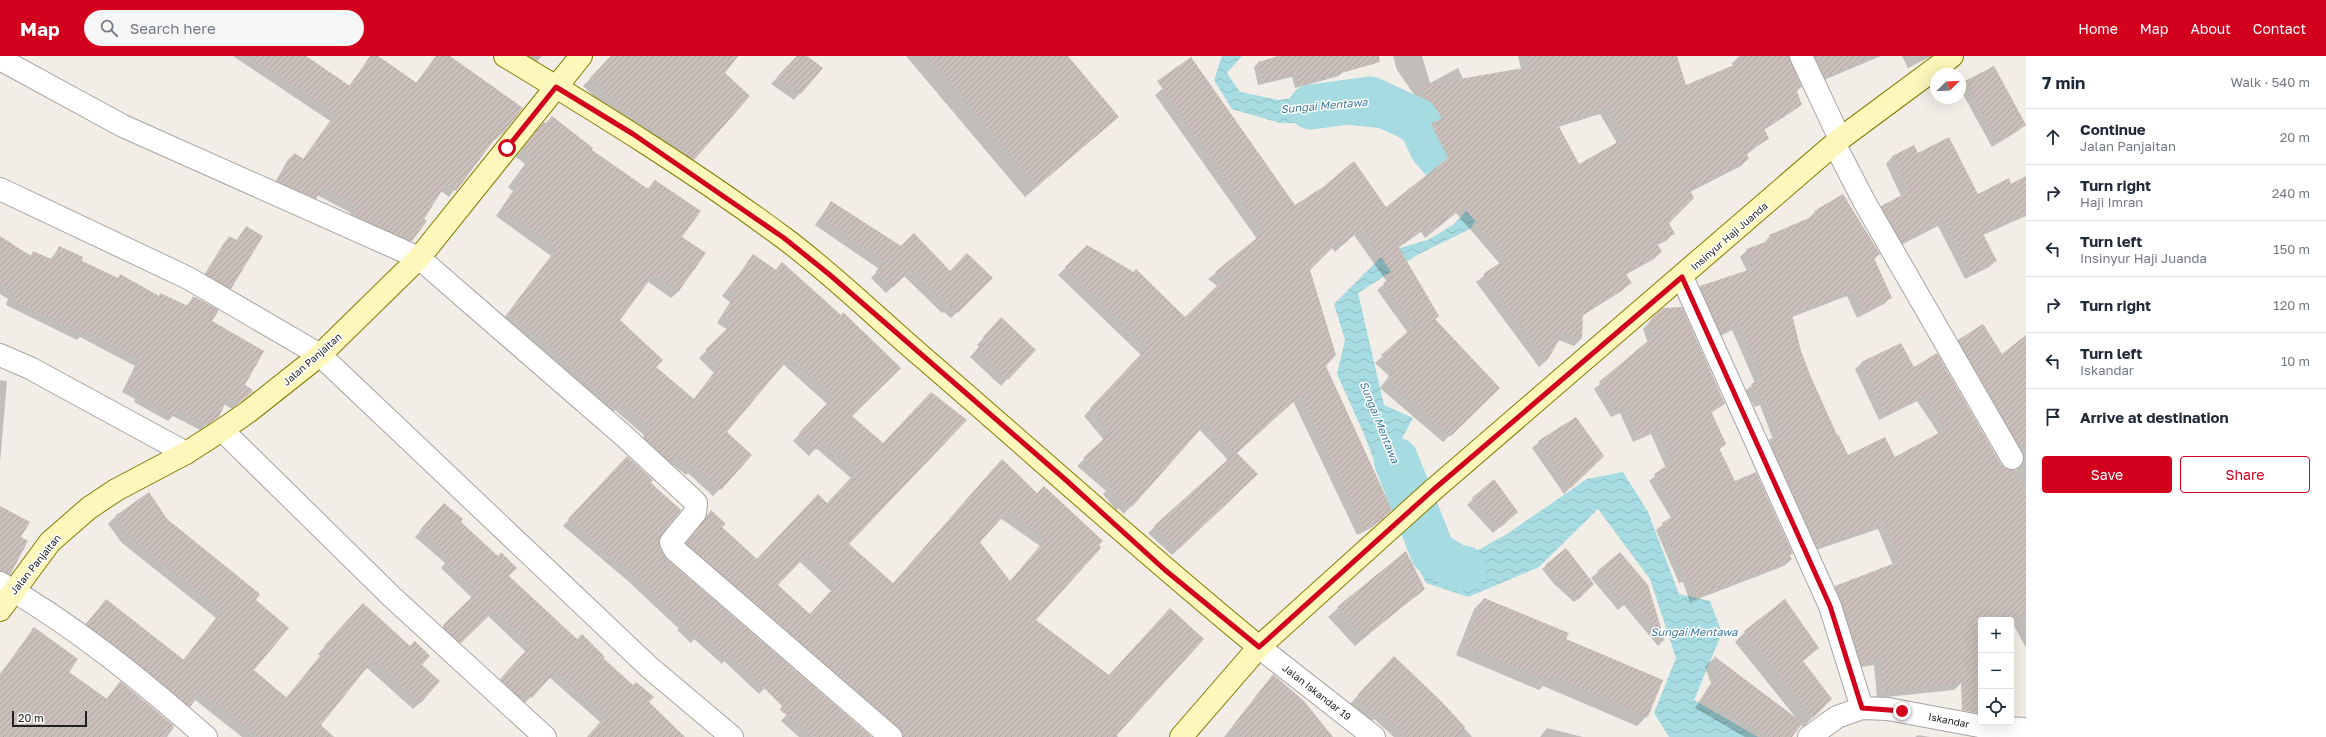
<!DOCTYPE html>
<meta charset="utf-8">
<style>
:root{--surface:#fff;--page:#f6f6f7;--text:#1f2937;--muted:#747a83;--line:#e0e1e3;--accent:#d2001d}
body{margin:0;font-family:"Golos Text",sans-serif;background:var(--page);color:var(--text)}
.controls{position:absolute;right:12px;bottom:12px;display:grid;overflow:hidden;border-radius:4px;box-shadow:0 4px 16px #0002}
.controls button{width:36px;height:36px;display:grid;place-items:center;padding:0;border:0;border-bottom:1px solid var(--line);background:var(--surface);color:var(--text);font:20px sans-serif}
.compass{position:absolute;left:1930px;top:12px;width:36px;height:36px;border-radius:50%;background:var(--surface);box-shadow:0 4px 16px #0002;rotate:66deg}
.scale{position:absolute;left:12px;bottom:10px;width:75px;box-sizing:border-box;padding-left:4px;border:2px solid #212121;border-top:0;font-size:11px;line-height:14px;white-space:nowrap;color:#212121;-webkit-text-stroke:3px #fff;paint-order:stroke}
.stop{position:absolute;width:12px;height:12px;margin:-9px;border:3px solid #d2001d;border-radius:50%;background:#fff}
.stop.end{background:#d2001d;border-color:#fff;box-shadow:0 1px 4px #0008}
.list{margin:0;padding:0;list-style:none}
h2{display:flex;justify-content:space-between;align-items:center;height:52px;margin:0;padding:0 16px;font-size:17px}
h2 small{font-size:13px;font-weight:400;color:var(--muted)}
.list li{display:grid;grid-template-columns:26px 1fr auto;gap:12px;align-items:center;box-sizing:border-box;height:56px;padding:0 16px;border-top:1px solid var(--line)}
.list b{display:block;font-size:15px;white-space:nowrap}
.list p{margin:0;font-size:13px;white-space:nowrap;color:var(--muted)}
.list em{font-size:13px;font-style:normal;color:var(--muted)}
.actions{display:flex;gap:8px;padding:12px 16px}
.actions a{flex:1;padding:9px 0;border:1px solid var(--accent);border-radius:4px;text-align:center;font-size:14px;color:var(--accent)}
.actions .main{background:var(--accent);color:#fff}
.icon{flex:none;width:22px;height:22px;fill:none;stroke:currentColor;stroke-width:2;stroke-linecap:round;stroke-linejoin:round}
.map{position:relative;flex:none;width:2026px;height:681px;overflow:hidden}
header{display:flex;align-items:center;gap:24px;box-sizing:border-box;height:56px;padding:0 20px;background:var(--accent);color:#fff}
header strong{font-size:19px}
nav{display:flex;gap:22px;margin-inline-start:auto;font-size:14px}
.search{width:280px;height:36px;background:var(--page);display:flex;align-items:center;gap:10px;box-sizing:border-box;padding:0 14px;border-radius:22px;color:var(--muted);font-size:15px}
main{display:flex}
aside{flex:1;background:var(--surface)}
.map>svg:first-child{display:block}
</style>
<header>
<strong>Map</strong>
<div class="search"><svg class="icon" aria-label="search" viewBox="0 0 24 24"><circle cx="10" cy="10" r="6"/><path d="M15 15l6 6"/></svg>Search here</div>
<nav><a>Home</a><a>Map</a><a>About</a><a>Contact</a></nav>
</header>
<main>
<div class="map">
<svg width="2026" height="681" viewBox="0 0 2026 681">
<defs>
<pattern id="water-waves" width="16" height="10" patternUnits="userSpaceOnUse"><rect width="16" height="10" fill="#a6dce1"/><path d="M0 5q4-4 8 0t8 0" fill="none" stroke="#8fbcc1"/></pattern>
<pattern id="building-hatch" width="6" height="6" patternUnits="userSpaceOnUse"><rect width="6" height="6" fill="#cabfba"/><path d="M-1 1l2-2M0 6l6-6M5 7l2-2" fill="none" stroke="#ada4a0"/></pattern>
</defs>
<rect width="100%" height="100%" fill="#f2ede7"/>
<path fill="url(#water-waves)" d="M1222,0H1242L1227,17L1240,36L1279,44L1304,40L1368,43L1420,66L1434,84L1466,113L1483,155L1470,173L1417,199L1358,237L1384,349L1413,362L1399,388L1421,433L1394,457L1364,378L1337,318L1345,284L1334,248L1386,196L1428,184L1453,169L1466,155V147L1439,111L1388,73L1331,67H1280L1232,53L1214,24Z
M1623,416L1648,456L1679,538L1710,545L1722,577L1694,644L1758,681H1669L1654,657L1676,602L1650,523L1598,453L1539,511L1468,541L1426,527L1406,489L1430,467L1439,500L1462,503L1507,478L1587,423Z"/>
<path fill="#0003" fill-rule="evenodd" d="M233,0H304L349,30L371,0H376L416,27L436,0H444L502,77L495,84L493,83L449,141L441,135L411,184L404,191L347,166L351,157L317,139L309,149L272,132L287,105L294,98L303,103L330,65Z
M517,0H542L531,11Z
M612,0H736L723,17L693,103L685,111L614,60L583,30Z
M798,0H806L822,12L794,44L771,28Z
M906,0H1067L1118,61L1025,141Z
M1290,0H1340L1343,16L1339,20L1295,32L1292,21L1258,29L1254,11L1258,7Z
M1393,0H1422L1430,27L1458,12L1463,23L1521,13L1518,0H1676L1685,31L1733,10L1732,7L1740,0H1788L1801,31L1796,36L1801,48L1793,55L1764,74L1768,82L1746,99L1748,103L1741,110L1690,136L1667,167L1673,178L1666,185L1657,189L1661,196L1654,203L1625,219L1630,227L1623,234L1582,260L1581,283L1574,290L1558,284L1546,305L1539,311L1476,226L1500,208L1456,157L1425,182L1421,176L1398,192L1434,263L1499,332L1443,386L1380,332L1389,320L1375,307L1408,277L1377,234L1387,226L1354,179L1335,196L1331,191L1309,213L1325,310L1384,461L1371,472L1357,479L1293,345L1236,398L1250,425L1172,499L1148,477L1228,404L1199,373L1124,458L1118,452L1116,454L1103,438L1106,435L1077,410L1104,384L1084,360L1141,299L1058,219L1088,190L1185,262L1217,230L1208,223L1257,183L1155,39L1162,33L1204,21L1295,151L1386,153L1441,108L1425,76L1434,67L1397,14ZM1600,58L1617,87L1579,109L1558,71Z
M1803,0H1881L1817,27Z
M1902,0H1932L1908,12Z
M1966,26L2025,69L2018,75L1992,91L1960,33Z
M552,61L591,94L647,133L655,126L680,181L679,235L671,242L647,225L619,264L655,311L693,344L714,317L699,302L728,274L717,267L730,246L722,240L753,200L851,360L883,388L848,488L893,528L995,411L1102,485L1035,565L1118,681H892L680,495L711,456L721,471L757,504L827,448L851,422L816,392L809,400L793,385L827,348L783,308L726,376L720,433L713,440L688,417L686,419L668,405L662,412L637,389L645,380L615,354L609,360L501,266L551,200L496,160L513,135L508,131L525,108L516,101L537,75ZM1000,462L1040,490L1010,526L979,486ZM799,505L831,535L810,559L776,530Z
M1914,91L1917,98L1977,139L2011,129L2026,120V160L1983,179L1996,205L1989,211L1965,223L1938,170L1895,192L1875,157L1882,150L1901,140L1886,108L1892,101Z
M831,146L901,192L950,216L992,222L951,262L944,256L942,257L904,220L886,237L871,222L879,213L815,169Z
M1815,156L1879,198L1874,203L1891,241L1884,248L1857,262L1847,240L1792,261L1800,295L1810,321L1836,380L1848,401L1895,403L1939,378L1917,345L1879,364L1855,313L1862,307L1913,312L2000,409L2006,414H2017V403L1952,291L1959,284L2002,299L2026,285V592L2011,564H1981V574L1974,581L1961,627L1954,634L1877,642L1874,609L1855,612L1829,538L1835,531L1893,509L1878,473L1810,496L1763,392L1773,383L1760,349L1755,351L1745,335L1755,327L1732,274L1714,283L1694,238L1700,231L1747,215L1740,201L1747,194L1763,188L1770,180L1808,163Z
M246,172L231,232L225,238L201,224L224,187L229,181L236,185Z
M0,182L30,200L34,196L50,204L59,192L81,205L117,223L120,220L158,241L161,238L186,250L194,241L211,265L244,330L246,340L232,353L224,348L218,360L200,374L173,360L168,365L134,346L135,343L122,336L135,310L80,281L77,284L6,249L8,243L0,238Z
M1653,262L1724,348L1711,357L1725,388L1719,394L1735,427L1792,498L1789,500L1791,504L1784,510L1690,546L1683,526L1679,527L1656,474L1671,462L1649,425L1666,412L1651,378L1633,386L1620,357L1611,361L1594,333L1648,287L1643,273Z
M995,269L1007,323L1001,330L970,301L979,291L977,289Z
M0,324L7,325L0,407Z
M1539,386L1602,400L1564,438L1532,392Z
M621,407L666,504L787,609L759,638L724,605L722,608L694,583L691,587L677,574L679,573L628,525L563,470Z
M1473,443L1510,462L1493,477L1467,449Z
M444,448L508,520L577,584L602,603L684,681H587L600,666L549,621L525,647L517,640L511,645L495,630L526,596L488,560L454,592L438,576L472,542L441,512L445,507L415,481Z
M116,460L166,463L254,544L253,614L286,642L320,600L318,598L356,556L421,609V646L413,653L366,611L319,669L332,681H242L194,643L182,657L80,576L106,544L183,604L216,562L122,487L108,468Z
M1566,494L1593,528L1574,546L1554,528L1542,513Z
M1620,497L1664,584L1658,590L1624,549L1618,554L1591,522Z
M1423,533L1355,590L1328,561L1338,552Z
M1484,543L1565,584L1647,660L1637,670L1543,630L1539,634L1456,599L1474,553Z
M35,572L68,616L106,644L120,626L148,649L174,671L167,681H0V618Z
M1745,576L1818,592L1802,606L1831,643L1803,671L1801,668L1790,681H1745L1695,652L1711,627L1705,611L1714,602L1797,663L1735,586Z
M1388,608L1441,646L1472,681H1394L1374,663L1370,667L1348,650Z
M1273,619L1332,681H1224Z
M805,638L870,681H799L781,665Z
M1547,672L1583,681H1540Z
M1918,679L1930,681H1915Z"/>
<g fill="none" stroke-linecap="round" stroke-linejoin="round">
<path stroke="#a6dce1" stroke-width="45" d="M1311,51L1370,43L1420,66L1432,92L1452,114
M1396,404L1433,497L1458,512H1464"/>
</g>
<path fill="url(#building-hatch)" fill-rule="evenodd" d="M249,0H306L350,30L370,0H378L417,27L436,0H450L523,52L502,78L500,76L456,135L446,128L424,163L427,165L412,185L353,159L357,150L322,132L316,143L278,125L294,97L304,103L336,58Z
M611,0H738L725,17L750,40L694,104L650,70L648,71L622,52L590,22Z
M797,0H807L823,12L801,38L777,21Z
M928,0H1068L1119,61L1037,130Z
M1279,0H1379L1380,6L1299,29L1297,17L1263,26L1258,6Z
M1526,0H1677L1686,29L1741,6L1739,0H1789L1802,31L1796,33L1802,49L1764,72L1769,83L1746,96L1749,103L1690,134L1694,142L1669,167L1675,178L1657,187L1662,196L1625,217L1632,227L1581,260L1583,259L1582,283L1563,277L1547,305L1483,218L1507,202L1463,151L1432,175L1428,170L1398,190L1439,260L1435,263L1500,332L1451,380L1387,324L1395,312L1381,299L1415,269L1383,227L1394,220L1362,173L1342,189L1339,185L1310,214L1336,299L1326,310L1392,454L1379,466L1364,473L1301,339L1237,397L1258,418L1179,493L1154,470L1235,397L1206,367L1132,451L1125,446L1123,447L1109,431L1112,428L1083,402L1111,376L1090,352L1148,291L1065,211L1087,189L1134,216L1136,213L1185,261L1224,223L1215,216L1264,176L1157,25L1191,1L1295,149L1323,131L1354,105L1386,151L1448,102L1431,68L1442,62L1420,30L1529,11ZM1607,52L1625,82L1579,108L1557,67Z
M1815,0H1873L1825,21Z
M1994,10L2026,69L1998,86L1965,25Z
M552,60L593,92L592,94L648,133L655,124L701,155L682,181L706,197L679,235L654,218L620,264L663,304L656,311L694,343L720,309L705,294L734,266L723,259L736,238L729,233L753,198L776,214L782,206L841,259L843,256L901,312L852,360L883,387L931,336L967,364L849,488L893,527L1002,403L1037,437L1044,430L1103,485L1099,489L1101,492L1036,564L1109,619L1170,552L1204,583L1115,681H903L899,672L686,487L711,454L726,468L722,471L757,503L818,438L827,447L858,414L824,385L816,394L799,377L833,341L790,301L727,376L752,399L721,434L696,411L694,413L676,398L670,405L643,381L651,372L622,347L617,354L580,319L582,318L530,274L507,258L557,192L502,153L520,127L515,124L531,100L522,93L544,66L546,68ZM1008,455L1046,483L1010,525L980,486ZM807,499L838,527L810,558L778,529Z
M1949,81L1978,138L2009,122L2011,128L2026,120V157L1982,176L1997,205L1972,217L1945,164L1902,186L1881,150L1908,136L1892,100L1914,89L1918,97Z
M1843,138L1880,198L1874,202L1892,242L1864,256L1854,234L1792,258L1801,295L1811,321L1837,379L1838,378L1848,399L1885,381L1895,401L1946,373L1924,339L1886,358L1861,306L1901,287L1914,311L1937,297L2001,408L2006,413L2013,414L2026,435V557L2011,564H1977L1981,609V658L1962,654L1961,627L1883,635L1881,603L1862,606L1835,530L1900,505L1884,467L1817,490L1769,384L1780,378L1766,343L1762,345L1751,328L1763,322L1739,268L1721,277L1700,230L1754,212L1746,193L1771,184L1769,179L1816,159L1814,155Z
M831,145L901,190L914,177L950,215L967,197L993,222L958,257L951,250L949,251L911,214L893,231L876,215L885,206L821,162Z
M246,170L263,180L231,233L206,218L229,180L237,184Z
M0,180L31,200L33,195L53,204L59,190L83,201L82,205L118,222L120,218L159,240L160,237L188,250L193,240L219,254L212,265L264,295L245,329L253,334L251,337L239,347L228,341L219,361L207,369L178,354L175,360L139,340L141,337L127,330L140,304L86,275L84,278L11,243L14,237L0,228Z
M1682,251L1725,348L1711,355L1726,388L1719,392L1735,425L1756,416L1793,498L1790,499L1792,504L1697,540L1689,520L1685,522L1662,467L1678,457L1654,418L1673,406L1658,372L1639,381L1626,351L1617,356L1599,326L1654,280L1649,266L1652,262L1663,252Z
M1001,261L1036,294L1008,324L976,294L985,284L983,281Z
M1983,268L2002,298L2026,279V389L2021,392L1958,284Z
M1576,361L1604,400L1571,432L1538,385Z
M627,400L653,424L651,427L681,454L659,484L660,492L667,503L872,681H815L780,654L782,650L741,609L731,600L728,603L700,578L697,582L682,568L684,566L634,519L568,463Z
M1494,423L1518,456L1500,472L1472,442Z
M149,436L167,463L260,538L256,544L289,572L254,614L287,642L327,592L324,590L363,547L410,590L415,585L430,600L422,609L440,625L421,647L373,604L321,669L334,681H259L201,636L190,651L86,568L106,543L184,604L222,555L130,481L115,460Z
M444,447L463,463L461,466L498,500L501,496L517,512L509,520L577,583L582,578L605,601L603,602L633,629L636,626L654,641L649,646L685,681H588L606,660L556,615L532,642L524,634L518,640L500,623L531,589L495,554L461,587L458,585L443,569L478,535L446,505L450,501L420,474Z
M0,450L30,466L21,481L28,485L10,519L0,515Z
M1566,492L1594,528L1578,544L1559,525L1558,526L1545,509Z
M1406,495L1425,533L1365,581L1337,551Z
M1620,496L1648,529L1665,585L1631,544L1625,548L1597,515Z
M1484,542L1569,577L1566,583L1663,624L1648,661L1552,620L1550,625L1465,590Z
M1785,543L1819,592L1803,605L1832,643L1813,662L1744,575Z
M34,571L78,603L69,616L107,643L120,625L149,649L173,669L165,681H0V619Z
M1394,600L1442,646L1465,671L1456,681H1408L1381,657L1377,661L1358,646V638Z
M1714,600L1803,667L1792,681H1771L1704,642L1720,617Z
M1273,618L1304,645L1333,681H1242L1232,671Z"/>
<g fill="none" stroke-linecap="round" stroke-linejoin="round">
<defs>
<path id="street" d="M1801,0L1840,83
M0,3L123,70L419,202L624,380L691,442L696,447L695,457L671,486L675,494L891,681
M1835,89L1865,147L2012,402
M0,133L188,222L320,299L649,611L732,681
M1682,221L1830,550L1862,652
M0,299L30,312L186,397
M222,374L392,541L545,681
M0,527C75,570 141,624 206,681
M1259,591L1374,681
M1809,681L1837,661L1862,652L1888,653L1985,671L2026,673"/>
<path id="secondary" d="M505,0C600,57 695,116 784,182C831,217 874,259 919,298C1033,396 1143,496 1259,591
M0,554L50,486L89,452L116,434L186,397L222,374L248,356L320,299L419,202L581,0
M1181,681L1259,591L1433,434L1840,83L1952,0"/>
</defs>
<use href="#street" stroke="#a5a5a5" stroke-width="24"/>
<use href="#secondary" stroke="#807c00" stroke-width="24"/>
<use href="#street" stroke="#fff" stroke-width="22"/>
<use href="#secondary" stroke="#fdf7bb" stroke-width="22"/>
</g>
<g fill="none" stroke-linecap="round" stroke-linejoin="round">
<path stroke="#d2001d" stroke-width="5" d="M507,92L556,31L633,78L784,182L830,219L1067,425L1165,514L1259,591L1433,434L1682,221L1830,550L1862,652L1902,655"/>
</g>
<g text-anchor="middle" dominant-baseline="central" stroke-width="3" stroke-linejoin="round" paint-order="stroke">
<g font-size="10" fill="#212121" stroke="#fff">
<text transform="translate(1729 180) rotate(-41)">Insinyur Haji Juanda</text>
<text transform="translate(312 303) rotate(-41)">Jalan Panjaitan</text>
<text transform="translate(35 508) rotate(-51)">Jalan Panjaitan</text>
<text transform="translate(1317 636) rotate(38)">Jalan Iskandar 19</text>
<text transform="translate(1949 664) rotate(11)">Iskandar</text>
</g>
<g font-size="11" font-style="italic" fill="#3f7c9e" stroke="#fff">
<text transform="translate(1324 49) rotate(-5)">Sungai Mentawa</text>
<text transform="translate(1380 366) rotate(68)">Sungai Mentawa</text>
<text x="1694" y="575">Sungai Mentawa</text>
</g>
</g>
</svg>
<div class="controls">
<button>+</button>
<button>−</button>
<button><svg class="icon" aria-label="locate" viewBox="0 0 24 24"><circle cx="12" cy="12" r="6"/><path d="M12 2v4M12 18v4M2 12h4M18 12h4"/></svg></button>
</div>
<svg class="compass" viewBox="-18 -18 36 36"><path d="M0-13l5 13h-10z" fill="#e53935"/><path d="M0 13l5-13h-10z" fill="#747a83"/></svg>
<div class="scale">20 m</div>
<div class="stop" style="left:507px;top:92px"></div>
<div class="stop end" style="left:1902px;top:655px"></div>
</div>
<aside>
<h2>7 min<small>Walk · 540 m</small></h2>
<ul class="list">
<li><svg class="icon" aria-label="ahead" viewBox="0 0 24 24"><path d="M12 20V5M6 11l6-6 6 6"/></svg><div><b>Continue</b><p>Jalan Panjaitan</p></div><em>20 m</em></li>
<li><svg class="icon" aria-label="right" viewBox="0 0 24 24"><path d="M7 20v-9h11M14 6l5 5-5 5"/></svg><div><b>Turn right</b><p>Haji Imran</p></div><em>240 m</em></li>
<li><svg class="icon" aria-label="left" viewBox="0 0 24 24"><path d="M17 20v-9H6M10 6l-5 5 5 5"/></svg><div><b>Turn left</b><p>Insinyur Haji Juanda</p></div><em>150 m</em></li>
<li><svg class="icon" aria-label="right" viewBox="0 0 24 24"><path d="M7 20v-9h11M14 6l5 5-5 5"/></svg><div><b>Turn right</b></div><em>120 m</em></li>
<li><svg class="icon" aria-label="left" viewBox="0 0 24 24"><path d="M17 20v-9H6M10 6l-5 5 5 5"/></svg><div><b>Turn left</b><p>Iskandar</p></div><em>10 m</em></li>
<li><svg class="icon" aria-label="arrive" viewBox="0 0 24 24"><path d="M6 21V4h12l-3 4 3 4H6"/></svg><div><b>Arrive at destination</b></div></li>
</ul>
<div class="actions"><a class="main">Save</a><a>Share</a></div>
</aside>
</main>
